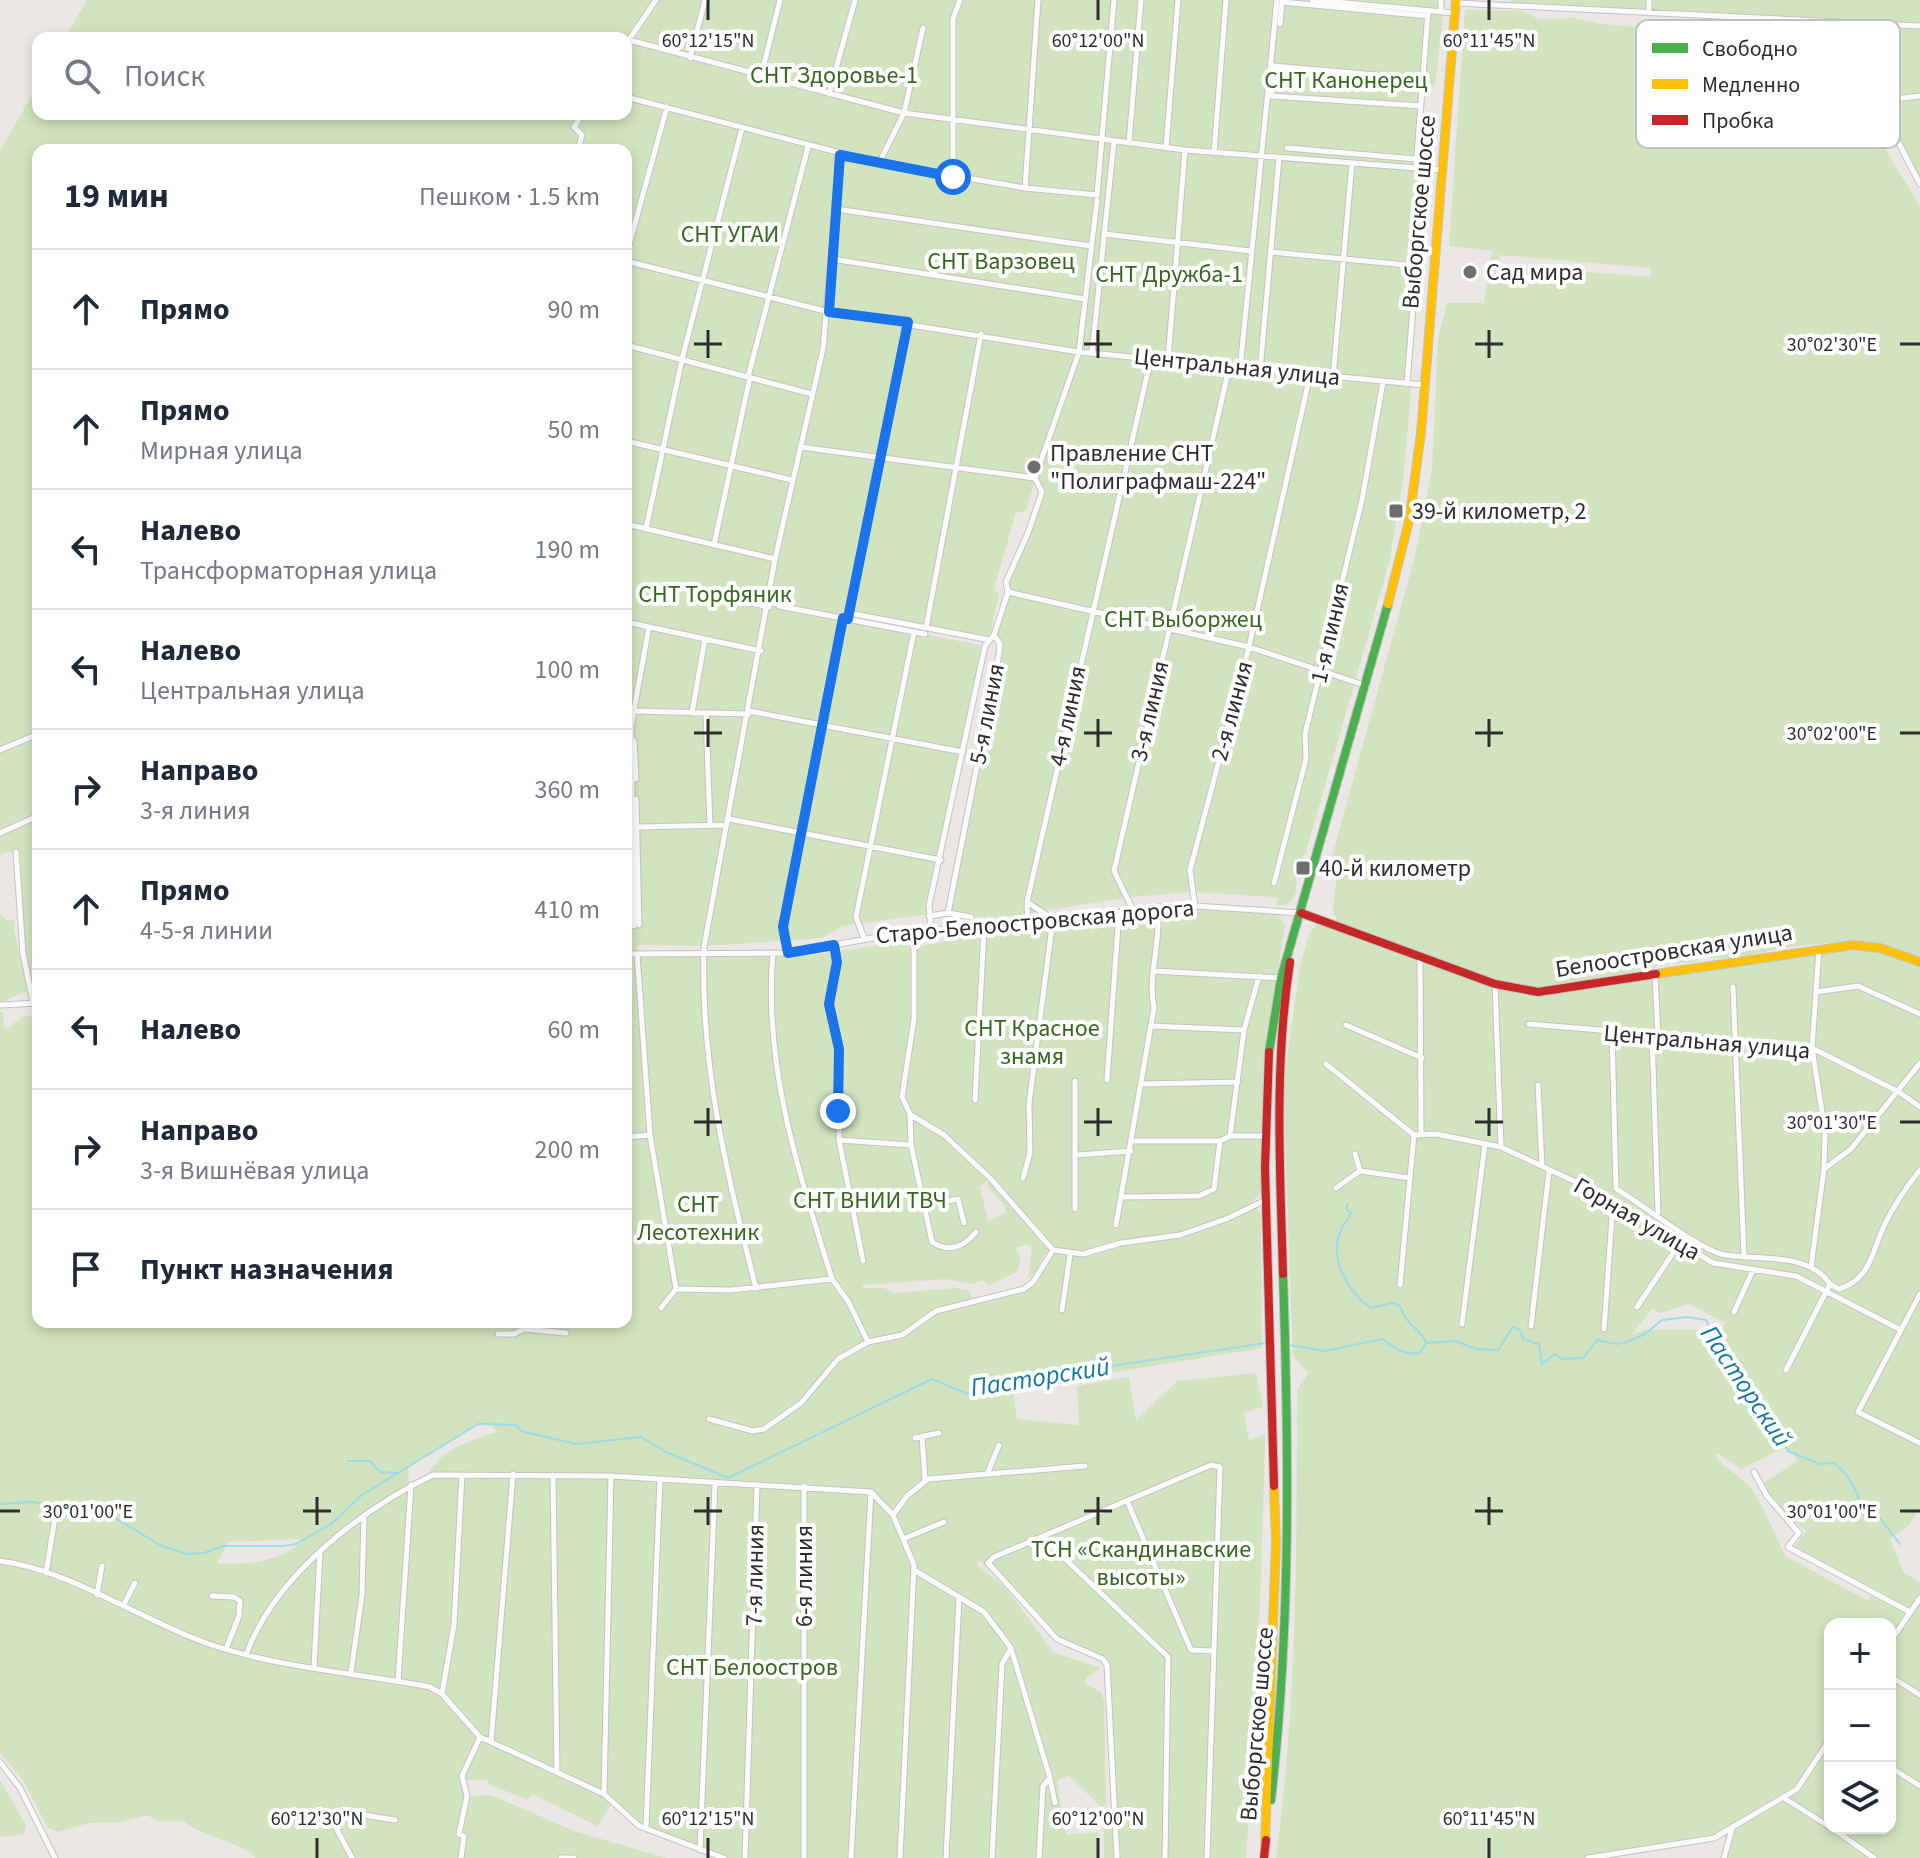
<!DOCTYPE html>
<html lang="ru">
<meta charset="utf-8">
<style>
:root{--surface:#fff;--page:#f6f6f7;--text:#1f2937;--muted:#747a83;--line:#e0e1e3}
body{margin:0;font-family:"Source Sans 3",sans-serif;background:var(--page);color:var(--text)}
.controls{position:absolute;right:24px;bottom:24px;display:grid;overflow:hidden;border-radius:16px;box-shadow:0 4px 12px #0003}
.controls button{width:72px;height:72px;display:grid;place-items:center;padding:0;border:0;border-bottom:2px solid var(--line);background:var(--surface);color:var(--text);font:40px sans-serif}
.stop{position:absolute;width:24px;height:24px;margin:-18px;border:6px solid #1a73e8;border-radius:50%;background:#fff}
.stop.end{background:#1a73e8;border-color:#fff;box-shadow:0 2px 8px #0008}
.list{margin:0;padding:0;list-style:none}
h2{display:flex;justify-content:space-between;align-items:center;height:104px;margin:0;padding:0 32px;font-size:34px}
h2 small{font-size:26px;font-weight:400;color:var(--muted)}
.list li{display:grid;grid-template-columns:52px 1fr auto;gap:24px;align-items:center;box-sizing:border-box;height:120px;padding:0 32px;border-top:2px solid var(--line)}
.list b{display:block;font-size:30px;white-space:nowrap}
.list p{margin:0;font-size:26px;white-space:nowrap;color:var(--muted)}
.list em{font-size:26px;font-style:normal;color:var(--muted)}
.icon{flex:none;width:44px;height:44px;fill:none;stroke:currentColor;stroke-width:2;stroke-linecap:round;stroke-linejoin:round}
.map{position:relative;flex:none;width:1920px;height:1858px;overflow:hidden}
.search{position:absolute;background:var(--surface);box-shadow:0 4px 12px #0003;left:32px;top:32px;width:600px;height:88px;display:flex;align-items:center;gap:20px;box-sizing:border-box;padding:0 28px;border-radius:16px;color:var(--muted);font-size:30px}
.panel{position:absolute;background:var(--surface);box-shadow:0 4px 12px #0003;left:32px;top:144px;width:600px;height:1184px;border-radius:16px}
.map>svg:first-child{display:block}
</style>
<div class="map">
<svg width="1920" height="1858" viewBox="0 0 1920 1858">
<rect width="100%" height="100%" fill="#eae7e4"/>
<path fill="#d1e4bf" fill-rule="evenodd" d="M87,0H1445L1435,87L1423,86L1415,167L1423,168L1407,385L1411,392L1403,480L1389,563L1306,852C1302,859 1295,868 1296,877C1297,891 1296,905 1277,906V898L1273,897L1191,892L1130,897L998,918L955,916L948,912L1000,644L995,637L1007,595L1006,582L1042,492L1035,479L1026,511L1016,512L994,589L999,594L989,640L850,612L848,619L984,646L929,914L842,926L822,938L704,946L638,945L636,954L781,953L791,958L896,943C913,950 953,944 965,929L988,930L1156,907L1197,906L1275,911L1285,924L1263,1068L1262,1193L1251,1202L1261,1214L1262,1348L1013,1389L1017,1419L1079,1425L1077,1386L1129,1377L1136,1420L1177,1381L1256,1373L1263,1407L1244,1413L1249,1441L1265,1433C1262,1575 1256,1716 1246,1858H1104L1103,1813L1114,1812L1109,1673L1103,1659L1057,1639L979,1560L977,1565L1006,1588L1053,1652L1100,1668L1087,1677L1084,1683L1102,1693L1104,1704L1106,1805L1101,1807L1068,1775L1057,1781L1066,1835L1098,1832L1099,1858H724L640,1826L612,1803L597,1826L532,1794L528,1800L488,1784L489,1780H462L467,1796L491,1795L574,1831L666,1858H255C244,1842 202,1838 184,1821L162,1822L146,1815L121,1822L89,1823L58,1832L48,1828L23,1780L0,1753V1012H3L4,1026L8,1028L22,1017L38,1015V1322H626V150H38V1001H32L23,953L15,850L0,855V151L38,85V114H626V38H65ZM988,1180L987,1186L1005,1206V1213L988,1221L980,1187ZM1025,1245L1032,1247L1028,1278C1041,1272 1037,1254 1053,1250L1029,1286L972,1300L969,1291L955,1288L895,1293L884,1288H863V1285L946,1279L971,1284L982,1280L989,1285L1017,1272L1021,1261L1016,1248ZM478,1424L493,1426L497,1432C479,1438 451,1446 438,1461C424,1477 430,1476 409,1486L408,1466ZM299,1539L304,1541C276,1562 252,1565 217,1563L228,1542Z
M1511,0H1920V184L1888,119L1873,101L1852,24L1511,5Z
M1465,10L1523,11L1538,19L1574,18L1600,24L1713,33L1722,22L1733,23L1735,26L1770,28L1771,39L1818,47L1832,39L1840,41L1843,50L1837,61L1855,84L1877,136L1920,206V958L1880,944L1851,941L1787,947L1733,959L1698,957L1697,962L1664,964L1603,980L1851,946L1880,948L1920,962V1507L1909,1525L1890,1539L1904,1573L1920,1582V1858H1724L1725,1833L1711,1839L1588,1858H1276C1297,1702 1297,1546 1297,1389L1309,1373L1293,1356L1283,1085L1300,967L1309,934L1320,920L1337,923L1333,909L1337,873L1331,860L1415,556L1432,469L1438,339L1447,303H1484L1492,251L1449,246ZM1500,255L1651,268V277L1499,265ZM1689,1304L1725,1323L1718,1340L1723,1353L1736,1364C1711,1371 1710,1346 1701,1330H1644L1631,1335L1652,1309L1661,1313ZM1784,1448L1796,1457V1462L1762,1484L1781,1510L1806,1531L1794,1548L1873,1591L1868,1601L1785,1556C1774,1533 1766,1509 1750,1487C1740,1475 1724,1469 1716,1456L1717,1453L1741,1469ZM1830,1624H1890V1828H1830Z
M0,913L6,920H15L14,929L28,991L0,1002Z
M0,1780L26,1825L24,1834L0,1837Z"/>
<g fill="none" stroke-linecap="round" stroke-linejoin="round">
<path stroke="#9bdce8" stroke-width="2" d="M1348,1204L1346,1208L1351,1213C1348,1220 1344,1223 1341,1230C1328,1258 1348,1292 1371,1308L1392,1303L1400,1306C1407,1327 1421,1329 1426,1342
M1289,1345L1325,1351L1383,1339C1394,1349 1405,1355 1420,1353L1426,1343L1455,1341L1476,1349L1498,1350L1513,1327L1520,1330L1523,1339L1539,1344L1542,1364L1555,1354L1562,1359L1583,1358L1597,1340L1616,1344L1628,1342L1645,1334L1662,1320L1687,1317L1706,1320L1723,1353L1747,1380L1752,1400L1763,1418L1777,1429L1788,1451L1820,1464L1834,1463C1848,1475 1856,1486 1860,1504L1876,1513L1900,1544
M347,1461H370L380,1472L397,1473
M0,1504L32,1502L80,1509L94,1516L117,1519L160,1545L187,1554L204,1553L223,1546H284L296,1544L331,1524L362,1495L478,1424L516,1425L521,1431L576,1444L641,1437L666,1452L728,1478L932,1379L968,1394L1077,1371L1266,1343"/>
<defs>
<path id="street" d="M1312,0L1455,13
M1649,0V13
M1456,3L1920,26
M1441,12V0
M1280,24L1282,2L1428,16
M1852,24L1873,101L1887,120L1920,184
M629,40L904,113L1185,150L1442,170
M626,44L656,0
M690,58L705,0
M1273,66L1423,79
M1274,66L1271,96L1421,106
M761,76L780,0
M829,94L855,0
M626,97L879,163L1025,188L1097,195L1114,0
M1874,101L1920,96
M1129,143L1141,0
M1166,148L1178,0
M1287,148L1416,159
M578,150L582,135L574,127L583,114
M1214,153L1226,0
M879,163L904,113L923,28
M1416,168L1428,11
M953,177V19L960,0
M1025,188L1038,0
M836,209L1091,246
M1104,234L1251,251
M1271,252L1417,266
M626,256L667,107
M832,259L1085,299
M626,261L829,312L1079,352L1425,385
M626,345L812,394
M1092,353L1114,141
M1168,360L1185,150
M1240,369L1277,0
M1260,371L1279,158
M748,377L808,147
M1333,377L1352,163
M1407,384L1424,168
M626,441L792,480
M800,447L1035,478
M1035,478L1079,352L1097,200
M626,524L775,559
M646,529L682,359L742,128
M714,545L750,377
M673,586L769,607
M1008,592L1249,647L1367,686
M779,606L925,634
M849,613L990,640
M848,619L908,322
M626,622L761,651
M926,628L981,334
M635,711L749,714
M749,711L963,752
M692,713L705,639
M706,713L710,826
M634,741L636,779
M0,750L38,734
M636,799L639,925
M729,819L941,860
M637,827L727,825
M0,833L38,816
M16,852L23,953L33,1003
M1274,883L1306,759L1305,734L1362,500L1383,382
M1027,905L1028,924
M1195,906L1190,870L1249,647L1310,375
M1133,910L1114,871L1229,368
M948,913L999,654L1000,644L994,635L1008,592L1006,582L1028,533L1042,492L1035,478
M929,916L948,913L971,917
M634,926L631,726L649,627
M931,928L929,905L985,646L994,635
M924,930L914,943V1019L902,1097L910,1114L911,1145L932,1242C949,1253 964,1247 976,1232
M864,938L856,917L914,632
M834,945L837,962L829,993L839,1049V1140L863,1261
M773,953C763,1067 799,1172 832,1279L848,1301L868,1342
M788,953L783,927L843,618
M626,954L788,953L924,929L988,930L1157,907L1195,906L1301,913
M637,954L650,1135L676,1289
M1420,956L1421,1134
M1153,971L1281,978
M1655,975L1658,1036
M1495,984L1501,1147
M1733,987L1744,1255
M1816,992L1858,986L1920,1014
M0,1005L38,1003
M1529,1024L1812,1048L1899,1092L1920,1107
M1346,1025L1422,1058
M1151,1026L1244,1030
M1612,1032L1616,1189
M1652,1034L1658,1213
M1326,1064L1414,1135
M1107,1080L1119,912
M1075,1081V1209
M1143,1084L1238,1082
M1538,1085L1542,1166
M975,1100L984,930
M911,1115L944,1135L990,1178L1053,1250
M1414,1135L1436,1134L1501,1147L1591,1189L1713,1263L1796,1276L1901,1330
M1230,1136H1265
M626,1137L650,1135
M839,1140L911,1145
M1133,1141H1220
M1355,1154L1360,1171
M1077,1155L1131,1151
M1824,1169L1851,1149L1920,1063
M1023,1178L1030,1153L1029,1104L1053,919L1027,902L1151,358
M1336,1188L1360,1171L1410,1178
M1618,1190C1643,1205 1701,1251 1725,1255C1757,1260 1809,1252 1830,1284L1786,1370
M1122,1197L1199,1196L1214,1189L1220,1141L1230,1136L1244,1030L1259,976
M925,1205L958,1199L964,1223
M1116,1225L1154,1008C1147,975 1162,942 1157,907
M1811,1267L1824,1169L1825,1131L1812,1048L1819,949
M1830,1284L1839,1289C1872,1279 1872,1249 1885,1224C1894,1205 1907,1186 1920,1170
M1400,1285L1414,1135
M756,1288C727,1176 700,1065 704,947L775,559L823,349L840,155
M676,1289L731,1290L832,1279
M1920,1294L1858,1412L1920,1443
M1637,1307L1679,1244
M661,1308L676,1289
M1062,1310L1070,1255
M1734,1312L1753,1270
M450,1324L451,1322
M1462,1324L1485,1144
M1531,1326L1549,1171
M1604,1329L1613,1203
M498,1334H514L524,1329L566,1333
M709,1419L753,1431L764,1429L801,1403L838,1359L868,1342L902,1335L936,1311L1024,1289L1033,1282L1053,1250L1083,1254L1121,1243L1180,1235L1226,1219L1266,1200
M922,1436L925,1480
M915,1438L939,1433
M988,1472L999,1445
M1754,1472L1767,1496L1799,1533L1788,1547L1910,1612
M553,1475L557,1772
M1128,1503L1191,1650L1212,1651
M893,1515L907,1496L928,1479L1085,1466
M1042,1537L1168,1657L1165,1858
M903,1539L944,1522
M0,1561C74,1571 139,1620 209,1644C279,1668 357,1673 430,1687L442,1694L480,1737
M914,1570L984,1612L1011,1648L1050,1778L1043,1786L1039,1858
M46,1573L55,1518
M97,1595L102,1566
M212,1596L234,1597L240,1601L239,1616L226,1649
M123,1606L135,1583
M1890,1642L1920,1598
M246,1655C274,1577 360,1510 433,1475L611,1476L871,1492L893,1515L914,1565L900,1858
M314,1667L320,1552
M351,1672L362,1595L364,1516
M1890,1676L1920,1695
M398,1681L411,1485
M442,1694L454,1625L462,1475
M491,1742L513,1474
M0,1762L20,1788L55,1858
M1890,1767L1920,1786
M1050,1779L1055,1803
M604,1794L611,1476
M1784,1798L1830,1827
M646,1828L660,1479
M1832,1828L1874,1858
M700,1850L715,1484
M352,1858L334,1824L337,1815L345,1812L395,1820
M461,1858L464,1836L459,1834L467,1796L462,1776L480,1737L604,1794L639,1826L724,1858
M561,1858H574
M745,1858L757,1485
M804,1858V1486
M851,1858L871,1492
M946,1858L959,1598
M992,1858L1002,1664L1010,1650
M1117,1858L1107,1665L1103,1659L1057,1639L988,1563L994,1557L1211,1465L1220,1467L1207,1858
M1588,1858L1714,1838L1797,1789L1830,1739
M1724,1858L1732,1829"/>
<path id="fast" d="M1269,1052L1281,978L1388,604
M1271,1800C1291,1625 1289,1451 1283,1274"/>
<path id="slow" d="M1388,604L1409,521L1421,433L1456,0
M1656,974L1853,945L1880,948L1920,962
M1265,1843L1276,1542L1274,1486"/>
<path id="jam" d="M1301,913L1495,984L1538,992L1656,974
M1269,1052L1265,1168L1274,1486
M1283,1274C1280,1169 1274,1066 1290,962
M1264,1858L1266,1840"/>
</defs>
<use href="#street" stroke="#c4c3c3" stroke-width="7"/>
<use href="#fast" stroke="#c4c3c3" stroke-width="10"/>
<use href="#slow" stroke="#c4c3c3" stroke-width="10"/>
<use href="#jam" stroke="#c4c3c3" stroke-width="10"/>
<use href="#street" stroke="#fcfbfb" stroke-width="5"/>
<use href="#fast" stroke="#4caf50" stroke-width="8"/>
<use href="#slow" stroke="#ffc107" stroke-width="8"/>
<use href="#jam" stroke="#c62828" stroke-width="8"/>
</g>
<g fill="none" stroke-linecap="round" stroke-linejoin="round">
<path stroke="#1a73e8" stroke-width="10" d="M838,1111L839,1049L829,1004L837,962L834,945L788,953L783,927L843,618L848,619L849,613L908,322L829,312L840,155L953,177"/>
</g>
<path fill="none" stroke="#2d2d2d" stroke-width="3" d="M708,0V20M1098,0V20M1489,0V20M708,330V358M1098,330V358M1489,330V358M694,344H722M1084,344H1112M1475,344H1503M1900,344H1920M708,719V747M1098,719V747M1489,719V747M694,733H722M1084,733H1112M1475,733H1503M1900,733H1920M708,1108V1136M1098,1108V1136M1489,1108V1136M694,1122H722M1084,1122H1112M1475,1122H1503M1900,1122H1920M317,1497V1525M708,1497V1525M1098,1497V1525M1489,1497V1525M0,1511H20M303,1511H331M694,1511H722M1084,1511H1112M1475,1511H1503M1900,1511H1920M317,1838V1858M708,1838V1858M1098,1838V1858M1489,1838V1858"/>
<g fill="#6f6e6d" stroke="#fff" stroke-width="3">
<circle cx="1470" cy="272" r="8"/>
<circle cx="1034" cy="467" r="8"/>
<rect x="1388" y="503" width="16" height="16" rx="4"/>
<rect x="1295" y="860" width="16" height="16" rx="4"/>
</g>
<g text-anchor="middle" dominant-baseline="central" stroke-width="8" stroke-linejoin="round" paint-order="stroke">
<g font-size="24" fill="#35681e" stroke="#fff">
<text x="834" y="75">СНТ Здоровье-1</text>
<text x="1346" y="80">СНТ Канонерец</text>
<text x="730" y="234">СНТ УГАИ</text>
<text x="1001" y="261">СНТ Варзовец</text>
<text x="1169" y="274">СНТ Дружба-1</text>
<text x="715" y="594">СНТ Торфяник</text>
<text x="1183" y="619">СНТ Выборжец</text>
<text x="1032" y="1028">СНТ Красное<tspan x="1032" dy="28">знамя</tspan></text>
<text x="870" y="1200">СНТ ВНИИ ТВЧ</text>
<text x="698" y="1204">СНТ<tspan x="698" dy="28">Лесотехник</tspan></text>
<text x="1141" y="1549">ТСН «Скандинавские<tspan x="1141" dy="28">высоты»</tspan></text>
<text x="752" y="1667">СНТ Белоостров</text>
</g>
<g font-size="24" fill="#2d2d2d" stroke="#fff">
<text transform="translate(1419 212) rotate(-85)">Выборгское шоссе</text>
<text transform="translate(1237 367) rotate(6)">Центральная улица</text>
<text transform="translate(1330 633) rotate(-77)">1-я линия</text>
<text transform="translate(1150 711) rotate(-77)">3-я линия</text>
<text transform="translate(1232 711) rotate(-75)">2-я линия</text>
<text transform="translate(987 714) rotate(-79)">5-я линия</text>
<text transform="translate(1068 716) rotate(-78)">4-я линия</text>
<text transform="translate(1035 922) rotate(-5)">Старо-Белоостровская дорога</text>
<text transform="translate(1674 951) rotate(-9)">Белоостровская улица</text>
<text transform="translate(1707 1042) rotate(5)">Центральная улица</text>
<text transform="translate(1637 1219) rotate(30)">Горная улица</text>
<text transform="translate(755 1575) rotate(-89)">7-я линия</text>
<text transform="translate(804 1576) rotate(-90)">6-я линия</text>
<text transform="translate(1257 1724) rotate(-85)">Выборгское шоссе</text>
</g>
<g font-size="24" fill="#2d2d2d" stroke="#fff" text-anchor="start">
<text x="1486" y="272">Сад мира</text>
<text x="1050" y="453">Правление СНТ<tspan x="1050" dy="28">"Полиграфмаш-224"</tspan></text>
<text x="1412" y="511">39-й километр, 2</text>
<text x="1319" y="868">40-й километр</text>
</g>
<g font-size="26" font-style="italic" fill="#14799a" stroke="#fff">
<text transform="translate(1040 1377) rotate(-9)">Пасторский</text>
<text transform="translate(1746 1386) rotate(56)">Пасторский</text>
</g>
</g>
<rect x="1636" y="20" width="264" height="128" rx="12" fill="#fff" stroke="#c0c0c0" stroke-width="2"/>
<rect x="1652" y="43" width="36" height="10" fill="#4caf50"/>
<rect x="1652" y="79" width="36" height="10" fill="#ffc107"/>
<rect x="1652" y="115" width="36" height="10" fill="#c62828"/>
<g font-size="22" fill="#2d2d2d">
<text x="1702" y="56">Свободно</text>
<text x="1702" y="92">Медленно</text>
<text x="1702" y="128">Пробка</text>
</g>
<g font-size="20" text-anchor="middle" fill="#2d2d2d" stroke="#fff" stroke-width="8" stroke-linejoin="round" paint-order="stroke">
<text x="708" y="47">60°12'15"N</text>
<text x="1098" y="47">60°12'00"N</text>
<text x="1489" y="47">60°11'45"N</text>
<text x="1832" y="351">30°02'30"E</text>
<text x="1832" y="740">30°02'00"E</text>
<text x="1832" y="1129">30°01'30"E</text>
<text x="1832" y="1518">30°01'00"E</text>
<text x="88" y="1518">30°01'00"E</text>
<text x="317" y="1825">60°12'30"N</text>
<text x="708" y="1825">60°12'15"N</text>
<text x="1098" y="1825">60°12'00"N</text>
<text x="1489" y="1825">60°11'45"N</text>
</g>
</svg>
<div class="controls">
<button>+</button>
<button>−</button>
<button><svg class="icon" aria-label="layers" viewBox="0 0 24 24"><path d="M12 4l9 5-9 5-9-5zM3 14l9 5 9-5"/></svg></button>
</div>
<div class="stop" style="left:953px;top:177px"></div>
<div class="stop end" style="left:838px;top:1111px"></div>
<div class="search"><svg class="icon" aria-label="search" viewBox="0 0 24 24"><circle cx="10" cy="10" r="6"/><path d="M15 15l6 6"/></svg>Поиск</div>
<section class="panel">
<h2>19 мин<small>Пешком · 1.5 km</small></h2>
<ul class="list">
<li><svg class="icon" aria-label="ahead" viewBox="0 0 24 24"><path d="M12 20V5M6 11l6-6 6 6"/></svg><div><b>Прямо</b></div><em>90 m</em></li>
<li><svg class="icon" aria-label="ahead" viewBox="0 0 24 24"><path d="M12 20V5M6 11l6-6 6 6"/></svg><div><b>Прямо</b><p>Мирная улица</p></div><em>50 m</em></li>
<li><svg class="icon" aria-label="left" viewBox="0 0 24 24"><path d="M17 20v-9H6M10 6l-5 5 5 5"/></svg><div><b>Налево</b><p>Трансформаторная улица</p></div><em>190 m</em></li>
<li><svg class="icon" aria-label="left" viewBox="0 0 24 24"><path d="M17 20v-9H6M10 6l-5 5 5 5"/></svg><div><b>Налево</b><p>Центральная улица</p></div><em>100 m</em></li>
<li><svg class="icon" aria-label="right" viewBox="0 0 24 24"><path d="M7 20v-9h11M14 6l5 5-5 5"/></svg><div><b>Направо</b><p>3-я линия</p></div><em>360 m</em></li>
<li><svg class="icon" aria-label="ahead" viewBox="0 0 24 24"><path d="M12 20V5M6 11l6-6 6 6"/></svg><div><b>Прямо</b><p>4-5-я линии</p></div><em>410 m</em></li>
<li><svg class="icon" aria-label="left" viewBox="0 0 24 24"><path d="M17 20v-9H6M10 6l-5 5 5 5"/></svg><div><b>Налево</b></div><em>60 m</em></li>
<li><svg class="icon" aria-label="right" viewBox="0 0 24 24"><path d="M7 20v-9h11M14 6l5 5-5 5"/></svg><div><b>Направо</b><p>3-я Вишнёвая улица</p></div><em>200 m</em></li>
<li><svg class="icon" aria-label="arrive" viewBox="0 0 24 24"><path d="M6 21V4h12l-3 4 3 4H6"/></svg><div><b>Пункт назначения</b></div></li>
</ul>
</section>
</div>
